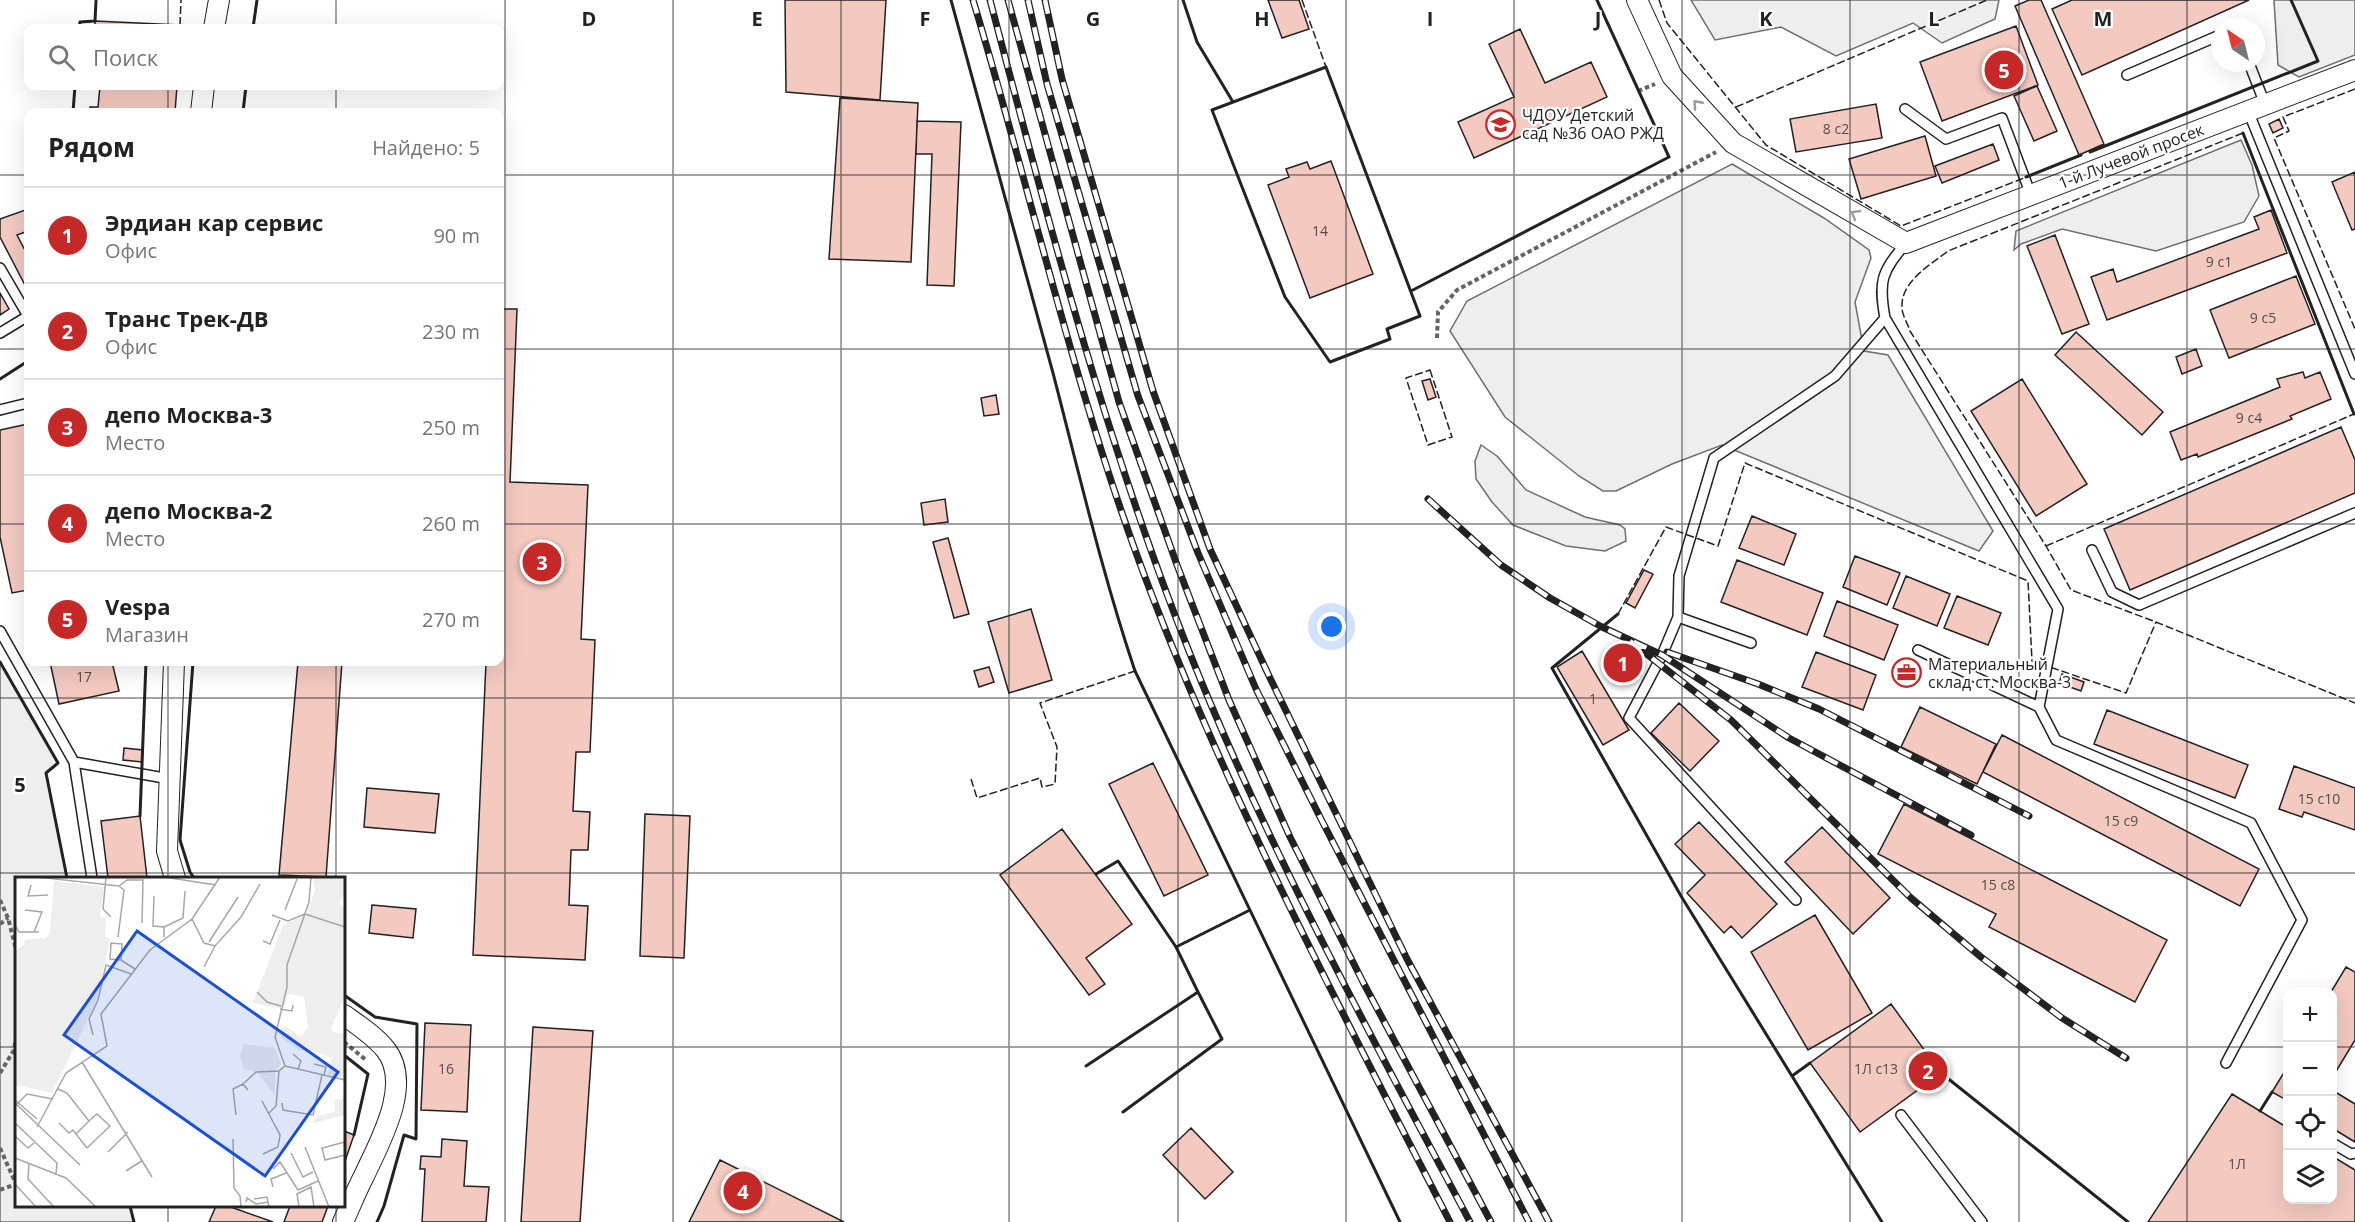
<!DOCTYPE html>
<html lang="ru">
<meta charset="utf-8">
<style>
:root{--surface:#fff;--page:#f6f6f6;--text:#222;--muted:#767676;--line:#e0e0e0;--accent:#c62828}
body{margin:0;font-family:"Open Sans",sans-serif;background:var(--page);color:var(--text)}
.controls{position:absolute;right:18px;bottom:18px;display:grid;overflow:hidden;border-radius:12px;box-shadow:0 6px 24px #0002}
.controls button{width:54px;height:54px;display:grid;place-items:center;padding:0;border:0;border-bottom:2px solid var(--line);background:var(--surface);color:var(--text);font:30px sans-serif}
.compass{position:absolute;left:2211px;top:18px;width:54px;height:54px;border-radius:50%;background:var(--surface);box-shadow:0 6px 24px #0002;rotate:325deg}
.you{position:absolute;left:1332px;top:627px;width:21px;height:21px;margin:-15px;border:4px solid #fff;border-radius:50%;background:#1a73e8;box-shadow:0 0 0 9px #1a73e833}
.badge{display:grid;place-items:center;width:39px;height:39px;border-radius:50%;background:var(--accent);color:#fff;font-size:20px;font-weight:700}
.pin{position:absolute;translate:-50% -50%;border:3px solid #fff;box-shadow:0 2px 6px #0006}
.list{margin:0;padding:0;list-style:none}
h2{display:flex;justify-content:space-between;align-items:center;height:78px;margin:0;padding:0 24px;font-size:26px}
h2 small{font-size:20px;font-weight:400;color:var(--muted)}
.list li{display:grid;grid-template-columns:39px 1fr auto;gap:18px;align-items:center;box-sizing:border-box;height:96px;padding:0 24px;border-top:2px solid var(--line)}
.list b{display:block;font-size:22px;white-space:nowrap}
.list p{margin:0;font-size:20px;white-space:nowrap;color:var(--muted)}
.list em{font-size:20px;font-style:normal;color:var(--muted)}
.icon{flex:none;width:33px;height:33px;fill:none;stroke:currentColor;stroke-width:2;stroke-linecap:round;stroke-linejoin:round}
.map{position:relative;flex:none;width:2355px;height:1222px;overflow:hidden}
.search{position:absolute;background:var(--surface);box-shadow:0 6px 24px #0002;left:24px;top:24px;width:480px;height:66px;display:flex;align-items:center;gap:15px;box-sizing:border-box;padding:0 21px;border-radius:12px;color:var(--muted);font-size:22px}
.panel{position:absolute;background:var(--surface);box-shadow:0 6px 24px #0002;left:24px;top:108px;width:480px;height:558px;border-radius:12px}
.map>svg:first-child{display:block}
</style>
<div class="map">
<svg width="2355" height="1222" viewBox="0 0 2355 1222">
<rect width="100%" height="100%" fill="#fff"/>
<path fill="#eee" stroke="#6f6f6f" stroke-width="1.5" d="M1691,0H1999L1995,19L1942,43L1913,23L1836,56L1781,27L1715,40Z
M2274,0H2355V55L2299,77L2278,65Z
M2241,140L2252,165L2259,196L2244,222L2156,251L2062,229L2021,244L2014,250L2016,231Z
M1732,164L1824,218L1869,250L1871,258L1855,302L1864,351L1888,355L1993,531L1979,551L1722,445L1672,464L1616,491H1603L1579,476L1505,417L1450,331L1467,301Z
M1481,445L1497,456L1526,490L1585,517L1620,525L1625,529L1626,541L1605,551L1566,546L1513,525L1492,502L1476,479L1475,461Z
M0,662L58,763L46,773L67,878H16V1206H130L134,1222H0Z"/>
<path fill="#f3c9c0" stroke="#222" stroke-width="1.5" d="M785,0H886L880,100L786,92Z
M1268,0H1299L1309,29L1282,38Z
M2029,0H2041L2104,144L2079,155L2015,6Z
M2072,0H2249L2082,75L2052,9Z
M95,21L180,25V28H95Z
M2016,26L2038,85L1942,121L1920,62Z
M1520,29L1545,83L1591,62L1607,97L1474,158L1458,122L1514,97L1489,44Z
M100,86H177L175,112H90V107H98Z
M2037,86L2057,131L2034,141L2014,96Z
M840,98L918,103L911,262L829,259Z
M1876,104L1882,138L1796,152L1790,119Z
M2279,119L2283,128L2273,133L2269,124Z
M917,121L961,122L954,286L927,285L932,154H916Z
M1925,136L1936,176L1861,199L1849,159Z
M1993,144L1999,160L1942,183L1935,166Z
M1331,161L1373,274L1310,298L1268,185L1289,177L1286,169L1307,162L1310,169Z
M2355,172V229L2352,230L2332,182Z
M28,209V231L17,235L28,256V291L0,237V219Z
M2271,210L2287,253L2107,320L2091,277L2113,269L2117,282L2259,229L2254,217Z
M2055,235L2089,324L2062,334L2027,246Z
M2296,276L2315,324L2229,358L2210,310Z
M0,293L9,309L0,315Z
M500,309H517L510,482L588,485L581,639L595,640L590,752H576L573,811L590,812L588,850H571L569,905L588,906L585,960L473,955L486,662H500Z
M2076,332L2163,412L2142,435L2055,355Z
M2196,349L2202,366L2182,374L2176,357Z
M2303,372L2305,378L2320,372L2331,399L2290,416L2292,419L2198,457L2197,454L2181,460L2170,432L2280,387L2277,379Z
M1430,379L1436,397L1428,400L1422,381Z
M2022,379L2087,484L2036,516L1971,411Z
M996,395L999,414L984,416L981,398Z
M28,424V590L12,593L0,537V430Z
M2341,427L2355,460V493L2130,590L2104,529Z
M945,499L948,522L924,525L921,503Z
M1752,516L1796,534L1784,565L1739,548Z
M948,538L969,614L954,618L933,542Z
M1855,556L1900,573L1887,605L1843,587Z
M1737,560L1823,593L1807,635L1721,602Z
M1644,570L1653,574L1635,608L1626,603Z
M1906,576L1950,594L1937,626L1893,608Z
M1957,596L2001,613L1988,645L1944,628Z
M1837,601L1898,625L1884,660L1824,636Z
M1031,609L1052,680L1009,693L988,622Z
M1582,651L1629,730L1603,745L1557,667Z
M1816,652L1876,675L1863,710L1802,687Z
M50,662H112L119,691L59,704Z
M298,662H342L326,877L279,875Z
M989,667L994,682L979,687L974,671Z
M2062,674L2084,682L2081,691L2059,683Z
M1679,703L1719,741L1690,771L1651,733Z
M1920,707L1996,744L1977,784L1901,747Z
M2107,710L2248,765L2235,798L2094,744Z
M2002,735L2259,869L2240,906L1983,772Z
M124,748L143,750L142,762L123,760Z
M1153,763L1208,875L1164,896L1109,784Z
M2294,766L2355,788V830L2304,812L2302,817L2279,809Z
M367,788L439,794L435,833L364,827Z
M1904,804L2167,940L2135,1002L1989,927L1996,914L1878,854Z
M645,814L690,816L684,958L640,956Z
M140,816L147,878H108L101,821Z
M1699,822L1777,904L1742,938L1731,926L1724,933L1687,893L1705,875L1675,844Z
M1822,827L1890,898L1853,934L1785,862Z
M1062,829L1132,924L1086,958L1105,984L1089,995L1000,875Z
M372,905L416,909L413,938L369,933Z
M1815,915L1872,1013L1808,1050L1751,952Z
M2346,967L2355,972V1040L2332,1078L2331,992Z
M1891,1004L1941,1073L1860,1132L1810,1063Z
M425,1023L471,1025L467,1112L421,1110Z
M533,1027L593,1031L580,1222H521Z
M2288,1066V1101L2272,1092Z
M2332,1090L2355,1104V1142L2332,1128Z
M2232,1094L2288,1128V1200H2332V1156L2355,1170V1222H2148Z
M1191,1128L1233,1172L1205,1199L1163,1155Z
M344,1131L354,1135L344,1164Z
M442,1139L467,1141L464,1186L489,1187L486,1222H422L425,1169H420L421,1156L441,1157Z
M720,1160L844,1222H689Z
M216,1206H228L273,1222H209Z
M290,1206H328L322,1222H284Z"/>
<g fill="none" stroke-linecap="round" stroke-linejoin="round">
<defs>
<path id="service" d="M2249,63L2265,104
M2127,75L2220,35
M1905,109L1946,139L2002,118L2031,195
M2248,111L2355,374
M1906,243C1882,272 1878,280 1885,318L2058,609L2039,707
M0,268L28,316
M0,333L28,316
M0,410L28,403
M2092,550L2112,592L2139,605L2355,513
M1678,617L1662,655L1629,718L1796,900
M0,631L74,762L92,878
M1751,643L1678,617L1679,576L1714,458L1835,376L1885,318
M1918,650L2039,707L2056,740L2251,823L2302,920L2226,1063
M74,762L170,779
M1901,1115L1982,1222
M2332,1143L2351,1154L2355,1153"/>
<path id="minor" d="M1637,0L1672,76L1733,143L1906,243L2355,70
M214,28L219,0
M201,112L204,86
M174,662L167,851L175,878
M343,1222C350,1207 356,1191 364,1176C379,1143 413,1085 386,1050C375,1036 358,1025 344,1015"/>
</defs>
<use href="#service" stroke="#222" stroke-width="12"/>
<use href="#minor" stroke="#222" stroke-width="22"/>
<path stroke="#646464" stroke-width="4" stroke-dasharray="4.5 3" stroke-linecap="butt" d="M1638,91L1655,84
M1437,338L1438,312L1457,290L1716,152
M0,900L8,918L16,949
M0,924L8,918
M344,1042L366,1060
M0,1073L14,1050L16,1038
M0,1148L16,1184
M0,1190L16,1184"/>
<use href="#service" stroke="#fff" stroke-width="9"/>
<use href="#minor" stroke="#fff" stroke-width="20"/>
<defs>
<path id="rail" d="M973,0C1031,192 1074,389 1145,577C1229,800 1341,1010 1450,1222
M990,0C1053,238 1115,480 1212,707C1287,884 1380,1052 1470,1222
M1008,0L1119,402L1177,565L1229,700L1290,837L1363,982L1491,1222
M1028,0L1047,84L1138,396L1198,553L1256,689L1321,819L1529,1222
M1045,0L1062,79L1153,391L1210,549L1270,678L1407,959L1549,1222
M1428,499L1501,565L1550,598L1602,627L1662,655L1789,738L1971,835
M1630,641L1731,720L1911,898L1981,957L2062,1018L2126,1058
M1667,652L1758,684L1819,709L2029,816"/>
</defs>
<use href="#rail" stroke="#222" stroke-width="7"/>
<use href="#rail" stroke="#fff" stroke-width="4.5" stroke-dasharray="14" stroke-linecap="butt"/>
<path stroke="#222" stroke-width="1.5" stroke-dasharray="8 3" stroke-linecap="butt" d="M1302,0L1326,67
M1659,0L1667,23L1766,145L1901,226L2024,178
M180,25L181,0
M2355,89L2283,117L2289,131L2274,138L2355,329
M1736,107L1987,0
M2243,133L1948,251C1930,265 1900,282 1902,308C1902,315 1908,324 1910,331L2046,546L2071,590L2156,622L2355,703
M1430,370L1452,437L1428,445L1406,378Z
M2046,546L2354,414
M1618,614L1666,527L1718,546L1745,463L2028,581L2032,661L2126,693L2156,622
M971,779L977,798L1040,778L1042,787L1055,784L1057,747L1040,703L1135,671"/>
<path stroke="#222" stroke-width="3" d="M951,0C985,124 1019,248 1053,373C1079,473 1102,573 1135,671L1400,1222
M1183,0L1197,42L1233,102
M79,28L80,22L95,21L96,1
M253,28L257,0
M1326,67L1420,316L1387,329L1390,339L1330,362L1285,297L1212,110Z
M73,112L75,86
M243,112L246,86
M2243,133L2354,414
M2090,152L2318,61L2291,0
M2026,177L2081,155
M27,291L28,298
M1411,291L1669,157L1597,0
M0,379L28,361
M1618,614L1552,668L1681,896L1882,1222
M0,662L58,763L46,773L67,878
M193,662L180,840L190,872L194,878
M140,816L146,662
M1176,947L1250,910
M344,995L375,1017L417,1024L416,1139L404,1135L384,1206L377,1222
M344,1055L368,1074L354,1135
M1086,1066L1198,992L1176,947L1118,861L1096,874
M1941,1073L2128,1222
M1792,1076L1810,1063
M2260,1111L2272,1092
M1123,1112L1222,1039L1198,992
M130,1206L134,1222"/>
</g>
<defs><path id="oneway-chevron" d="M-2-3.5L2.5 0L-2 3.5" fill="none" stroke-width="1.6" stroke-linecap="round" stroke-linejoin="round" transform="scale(1.5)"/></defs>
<g stroke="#9c9c9c">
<use href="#oneway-chevron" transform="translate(1697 104) rotate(-132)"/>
<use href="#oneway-chevron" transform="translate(1855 214) rotate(-150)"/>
</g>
<path fill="none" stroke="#222" stroke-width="1.5" stroke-opacity="0.55" d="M168,0V28M336,0V28M505,0V1222M673,0V1222M841,0V1222M1009,0V1222M1178,0V1222M1346,0V1222M1514,0V1222M1682,0V1222M1850,0V1222M2019,0V1222M2187,0V1222M168,86V112M336,86V112M0,175H28M500,175H2355M0,349H28M500,349H2355M0,524H28M500,524H2355M168,662V878M336,662V878M0,698H2355M0,873H2355M0,1047H16M344,1047H2288M2332,1047H2355M168,1206V1222M336,1206V1222"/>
<defs>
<symbol id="school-ring" viewBox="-11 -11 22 22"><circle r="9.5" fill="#fff" stroke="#c62828" stroke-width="1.5"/><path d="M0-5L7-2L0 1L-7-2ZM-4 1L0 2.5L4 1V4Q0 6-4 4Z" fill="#c62828"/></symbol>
<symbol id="office-ring" viewBox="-11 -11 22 22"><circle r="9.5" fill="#fff" stroke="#c62828" stroke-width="1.5"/><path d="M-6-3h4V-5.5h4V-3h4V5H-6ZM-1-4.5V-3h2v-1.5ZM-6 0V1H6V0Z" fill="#c62828"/></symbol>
</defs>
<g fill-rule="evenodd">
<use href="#school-ring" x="1484" y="108" width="33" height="33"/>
<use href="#office-ring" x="1890" y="656" width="33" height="33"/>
</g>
<g text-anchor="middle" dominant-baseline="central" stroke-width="4.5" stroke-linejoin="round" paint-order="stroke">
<g font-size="14" fill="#564c4a">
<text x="1836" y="128">8 с2</text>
<text x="1320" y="230">14</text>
<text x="2219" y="261">9 с1</text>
<text x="2263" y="317">9 с5</text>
<text x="2249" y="417">9 с4</text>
<text x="84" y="676">17</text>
<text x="1593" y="698">1</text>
<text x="2319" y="798">15 с10</text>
<text x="2121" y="820">15 с9</text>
<text x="1998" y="884">15 с8</text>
<text x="446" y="1068">16</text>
<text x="1876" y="1068">1Л с13</text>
<text x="2237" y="1163">1Л</text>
</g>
<g font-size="16" fill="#222" stroke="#fff" text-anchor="start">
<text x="1522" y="115">ЧДОУ Детский<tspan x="1522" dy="18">сад №36 ОАО РЖД</tspan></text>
<text x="1928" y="664">Материальный<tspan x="1928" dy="18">склад ст. Москва-3</tspan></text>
</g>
<g font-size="16" fill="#222" stroke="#fff">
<text transform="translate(2131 156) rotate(-21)">1-й Лучевой просек</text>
</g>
</g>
<g transform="translate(15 877)">
<rect width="330" height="330" fill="#fff"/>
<path d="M298,0H330V16L324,26L330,31V119L316,151L318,155L330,157V202L313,198L317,181L294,172L285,174L266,160V151L272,150L286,160L293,150L289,120L273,117L269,132L238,126L268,48L291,38L300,13ZM39,4L89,10L85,40L91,41L90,60L95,62L82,123L37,216L0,208V74L10,67L9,63L31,61L35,55ZM229,167L260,171L266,187L260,195V218L242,195L229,192L225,179ZM330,212V238L298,246L302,239L320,235L319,223L328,222Z" fill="#eee"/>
<path fill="none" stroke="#a7a7a7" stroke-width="1.5" d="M22,0L104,9L112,3H128L127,46M91,0L88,32L96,40M149,0L201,8M16,8L13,19L33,18M139,19L138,49L149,50V60M10,33L27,35L19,55M270,33L282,2M290,37L330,50M257,38L273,44L290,37M177,42L189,66L200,69L226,40L245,7M0,48L4,55H24M149,50L168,41L170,14M103,60L109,13L104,9M248,64L255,67L265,43M194,65L223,20M106,83L95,82L96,66L107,67L106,83L120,92M189,90L200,69M242,115L252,125L266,129M265,132L277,134L278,128M78,158L74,142L83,123L91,88L116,97M278,177L286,184L283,192M67,185L137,300M299,187L311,190L309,198M270,189L260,160L272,110V88L294,25L296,0M270,189L330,203M43,212L52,216L74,244L61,257L58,253L54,256L44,246M233,213L228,207L241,195L264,194M0,223L22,242M247,224L265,258L263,270L248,277M0,226L65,288M267,226L268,233L298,238L307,198M2,227L12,217L38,222M254,236L261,229L264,194L270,189M221,238L218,212L228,207M0,246L42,286L41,297M22,250L51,196L92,169L86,137L135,73L177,42L205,0M61,257L72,271L95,249L82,237L74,244M0,259L13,271L19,266M218,262L219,311L225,319L226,330M330,265L307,271L310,283L330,278M290,270L314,330M93,275L113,255M276,276L288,300L298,295M0,281L51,301L81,330M14,286L13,302L39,330M258,292L265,285L283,313L303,304M111,294L128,283M0,307L21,330M258,310L256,302L271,296M239,322L252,320L253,325M231,325L232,321L241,327L253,325L254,330M284,330L282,317L296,310L299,330"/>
<path fill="#1d4ed8" fill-opacity="0.15" stroke="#1d4ed8" stroke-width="3" d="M122,54L323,195L250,299L49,158Z"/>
<rect width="330" height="330" fill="none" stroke="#222" stroke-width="3"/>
</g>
<g font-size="20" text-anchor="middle" font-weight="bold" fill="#222" stroke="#fff" stroke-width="4.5" stroke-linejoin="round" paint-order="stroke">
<text x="589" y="26">D</text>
<text x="757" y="26">E</text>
<text x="925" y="26">F</text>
<text x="1093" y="26">G</text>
<text x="1262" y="26">H</text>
<text x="1430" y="26">I</text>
<text x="1598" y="26">J</text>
<text x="1766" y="26">K</text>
<text x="1934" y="26">L</text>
<text x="2103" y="26">M</text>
<text x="20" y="792">5</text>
</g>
</svg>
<div class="controls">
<button>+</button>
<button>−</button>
<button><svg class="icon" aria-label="locate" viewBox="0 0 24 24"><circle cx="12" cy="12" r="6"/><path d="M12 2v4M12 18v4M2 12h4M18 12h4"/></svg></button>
<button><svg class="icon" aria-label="layers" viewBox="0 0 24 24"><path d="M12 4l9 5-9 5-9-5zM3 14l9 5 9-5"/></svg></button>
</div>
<svg class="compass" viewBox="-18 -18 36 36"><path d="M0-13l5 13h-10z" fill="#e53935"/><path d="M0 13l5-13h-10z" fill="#767676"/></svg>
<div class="you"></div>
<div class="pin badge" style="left:1623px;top:663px">1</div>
<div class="pin badge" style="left:1928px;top:1071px">2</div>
<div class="pin badge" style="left:542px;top:562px">3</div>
<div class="pin badge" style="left:743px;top:1191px">4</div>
<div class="pin badge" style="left:2004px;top:70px">5</div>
<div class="search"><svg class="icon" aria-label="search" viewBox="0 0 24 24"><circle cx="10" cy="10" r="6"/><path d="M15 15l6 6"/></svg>Поиск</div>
<section class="panel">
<h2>Рядом<small>Найдено: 5</small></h2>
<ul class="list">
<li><span class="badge">1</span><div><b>Эрдиан кар сервис</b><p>Офис</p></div><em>90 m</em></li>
<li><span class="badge">2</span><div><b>Транс Трек-ДВ</b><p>Офис</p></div><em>230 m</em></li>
<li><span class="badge">3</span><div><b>депо Москва-3</b><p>Место</p></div><em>250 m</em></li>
<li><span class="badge">4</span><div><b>депо Москва-2</b><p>Место</p></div><em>260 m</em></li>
<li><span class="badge">5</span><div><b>Vespa</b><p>Магазин</p></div><em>270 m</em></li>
</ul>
</section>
</div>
